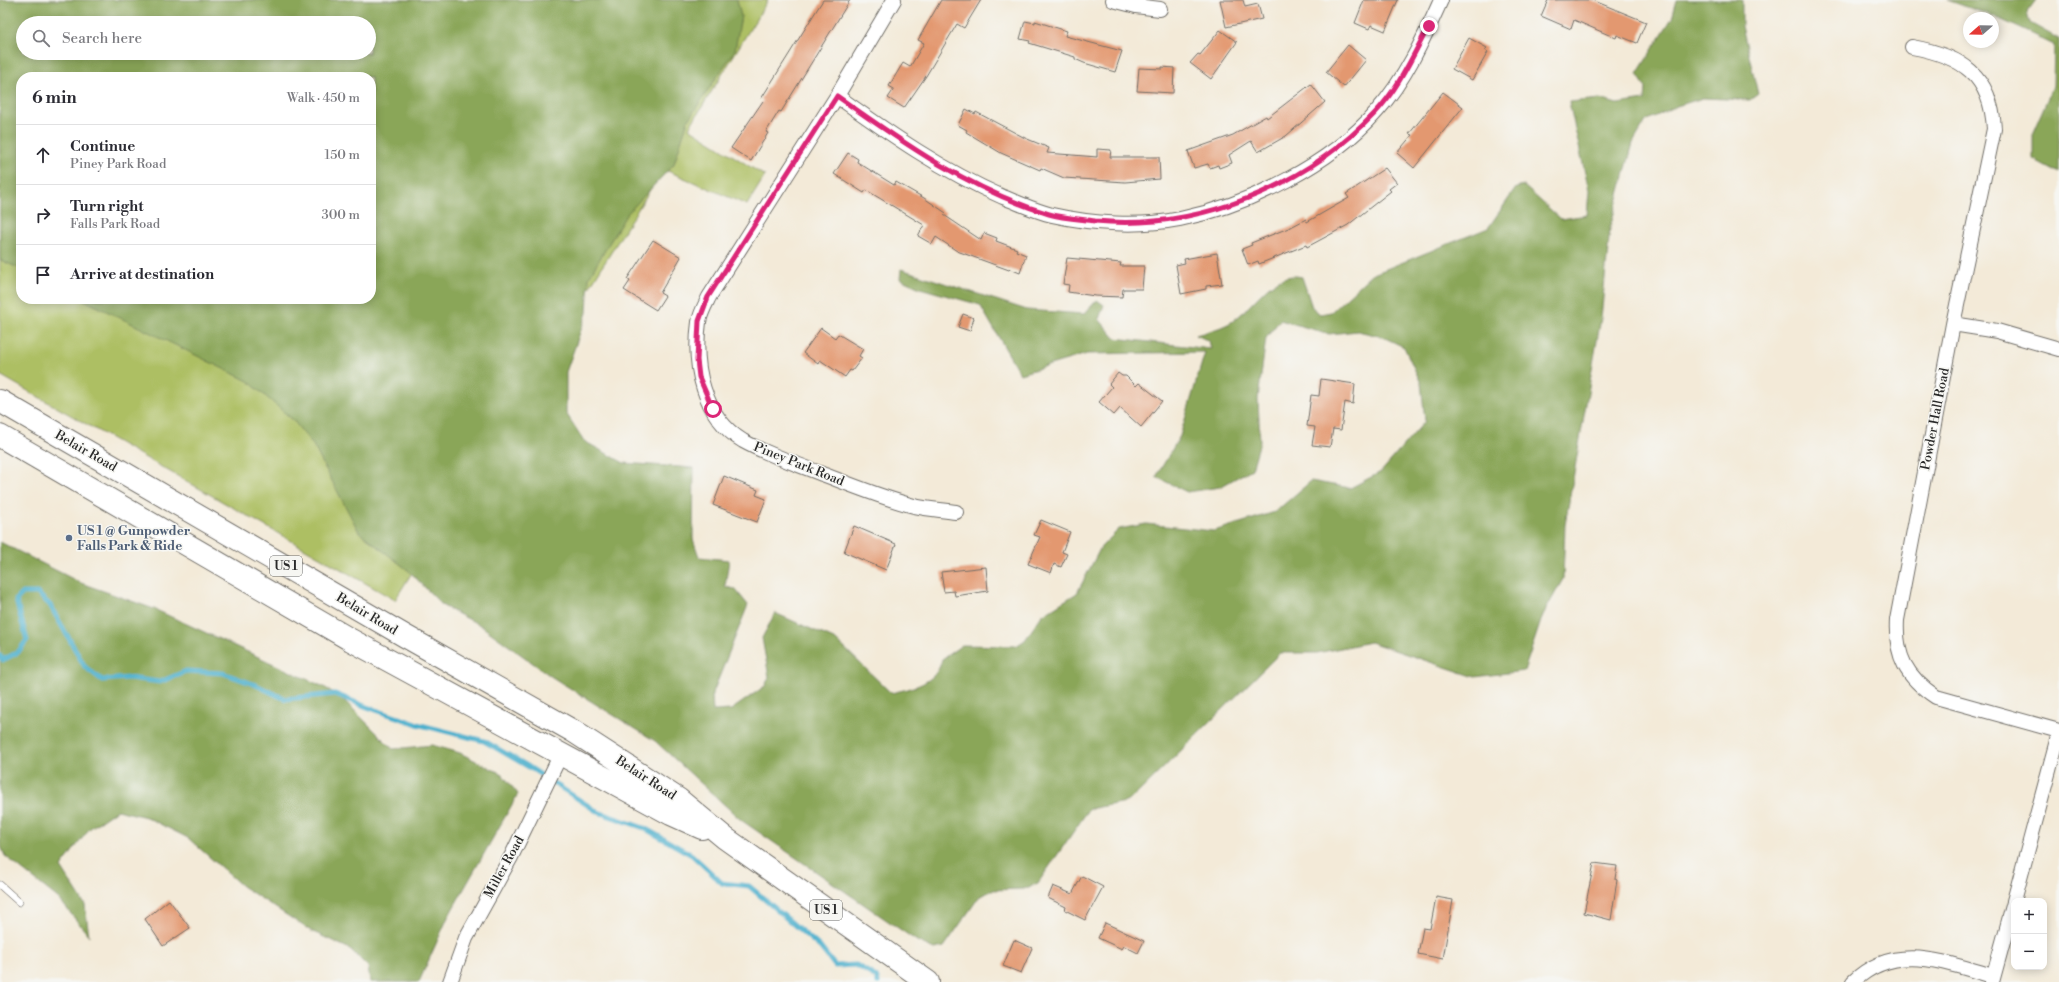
<!DOCTYPE html>
<meta charset="utf-8">
<style>
:root{--surface:#fff;--page:#f7f7f7;--text:#2b2b33;--muted:#7c7c81;--line:#e1e1e2}
body{margin:0;font-family:"Libre Bodoni",serif;background:var(--page);color:var(--text)}
.controls{position:absolute;right:12px;bottom:12px;display:grid;overflow:hidden;border-radius:8px;box-shadow:0 2px 10px #0003}
.controls button{width:36px;height:36px;display:grid;place-items:center;padding:0;border:0;border-bottom:1px solid var(--line);background:var(--surface);color:var(--text);font:20px sans-serif}
.compass{position:absolute;left:1963px;top:12px;width:36px;height:36px;border-radius:50%;background:var(--surface);box-shadow:0 2px 10px #0003;rotate:250deg}
.stop{position:absolute;width:12px;height:12px;margin:-9px;border:3px solid #db2777;border-radius:50%;background:#fff}
.stop.end{background:#db2777;border-color:#fff;box-shadow:0 1px 4px #0008}
.list{margin:0;padding:0;list-style:none}
h2{display:flex;justify-content:space-between;align-items:center;height:52px;margin:0;padding:0 16px;font-size:17px}
h2 small{font-size:13px;font-weight:400;color:var(--muted)}
.list li{display:grid;grid-template-columns:26px 1fr auto;gap:12px;align-items:center;box-sizing:border-box;height:60px;padding:0 16px;border-top:1px solid var(--line)}
.list b{display:block;font-size:15px;white-space:nowrap}
.list p{margin:0;font-size:13px;white-space:nowrap;color:var(--muted)}
.list em{font-size:13px;font-style:normal;color:var(--muted)}
.icon{flex:none;width:22px;height:22px;fill:none;stroke:currentColor;stroke-width:2;stroke-linecap:round;stroke-linejoin:round}
.map{position:relative;flex:none;width:2059px;height:982px;overflow:hidden}
.search{position:absolute;background:var(--surface);box-shadow:0 2px 10px #0003;left:16px;top:16px;width:360px;height:44px;display:flex;align-items:center;gap:10px;box-sizing:border-box;padding:0 14px;border-radius:22px;color:var(--muted);font-size:15px}
.panel{position:absolute;background:var(--surface);box-shadow:0 2px 10px #0003;left:16px;top:72px;width:360px;height:232px;border-radius:16px}
.map>svg:first-child{display:block}
</style>
<div class="map">
<svg width="2059" height="982" viewBox="0 0 2059 982">
<rect width="100%" height="100%" fill="#f6f6f2"/>
<filter id="ink" filterUnits="userSpaceOnUse"><feTurbulence type="fractalNoise" baseFrequency=".025" numOctaves="2"/><feDisplacementMap in="SourceGraphic" scale="8" xChannelSelector="R" yChannelSelector="G"/><feConvolveMatrix kernelMatrix="1 2 1 2 8 2 1 2 1" color-interpolation-filters="sRGB"/></filter>
<filter id="wash" filterUnits="userSpaceOnUse"><feTurbulence type="fractalNoise" baseFrequency=".012" numOctaves="4" result="noise"/><feDisplacementMap in="SourceGraphic" scale="16" xChannelSelector="R" yChannelSelector="G"/><feGaussianBlur stdDeviation="0.9" result="paint"/><feColorMatrix in="noise" values="0 0 0 0 0 0 0 0 0 0 0 0 0 0 0 0 0 1.4 0 .05"/><feComposite in="paint" operator="in"/></filter>
<g filter="url(#wash)">
<rect width="100%" height="100%" fill="#f3ead8"/>
<path fill="#adbf63" stroke="#6c7547" fill-rule="evenodd" d="M0,0H768L689,128L765,176L747,205L663,169L395,600L0,375ZM23,23H369V53H23ZM21,77H371V299H21Z"/>
<path fill="#8aa659" stroke="#5a6842" fill-rule="evenodd" d="M0,0H737L741,16L735,50L688,120L674,164L626,215L589,277L587,313L566,372V413L584,441L624,463L694,468L693,539L699,557L729,560L725,587L735,589L748,605L712,695L713,711L731,710L765,686L769,677L762,638L775,613L836,640L891,693C912,688 937,684 942,659L962,645L1016,646L1025,640L1042,615L1077,593L1101,547L1119,529L1146,524L1214,531L1275,512L1311,481L1350,488L1381,472L1425,421L1421,383L1404,347L1383,337L1358,331L1329,334L1280,320L1266,338L1258,399L1260,442L1252,469L1220,487L1187,492L1156,477L1180,436L1205,352L1087,354L1020,374L980,305L920,288L900,279L901,269L1027,310L1084,314L1097,300L1104,305L1099,319L1115,338L1211,349L1209,341L1196,335C1206,332 1218,329 1228,324C1252,311 1271,269 1302,277L1312,307L1320,314L1331,312L1371,275L1488,228L1516,188L1524,186L1561,219L1587,215L1589,191L1569,102L1600,99L1617,104L1645,100L1646,88L1637,74L1672,18L1677,0H1742V26L1758,94L1750,100L1703,98L1677,106L1646,121L1633,143L1610,228L1601,318L1565,525L1563,579L1543,615L1524,671L1475,677L1370,642L1317,653H1280L1137,794L1126,802L1089,809L1038,883L1024,889L991,890L979,897L944,947L934,949L917,941L741,820L655,741L552,677L480,625L443,606L409,571L359,532L313,445L293,420L248,381L82,299H371V77H21V269L0,260ZM23,23H369V53H23Z
M1947,0H2036L2027,12L2030,23L2059,39V173L2033,159V132L2053,86L2054,44L1993,16Z
M0,542L81,583L154,609L324,687L342,698L393,749L432,745L460,753L502,774L518,794L448,917L419,982H370L368,967L350,949L311,931L242,886L188,838L146,817L117,810L89,829L61,867L85,905L89,936L59,899L5,856L0,844Z"/>
<g fill="none" stroke-linecap="round" stroke-linejoin="round">
<path stroke="#4eb0cd" stroke-width="5" d="M0,656L3,660L18,652L27,640L16,600L23,593H37L50,605L85,667L102,680L129,678L160,682L186,671L223,673L256,685L285,699L335,694L367,707L417,724L484,741L529,767L598,812L644,828L692,855L722,883L749,886L820,947L835,966L856,965L876,977L878,982"/>
</g>
<g id="blocks">
<path fill="#e39870" d="M823,0H850L781,112L779,111L766,132L768,133L751,161L731,148L763,101L761,99Z
M941,0H981L964,28L957,24L926,76L904,108L888,98L894,89L889,86L903,63L910,67L924,43L918,40Z
M1220,0H1243L1245,7L1258,4L1262,19L1226,27Z
M1364,0H1398L1385,31L1371,25L1369,29L1355,23Z
M1548,0H1592L1646,22L1637,43L1617,35L1616,38L1574,20L1571,29L1541,16Z
M1025,21L1035,23V21L1067,31L1065,36L1122,51L1115,72L1084,63L1075,59V57L1029,43L1030,41L1020,39Z
M1220,30L1237,42L1211,79L1190,63L1198,54L1200,55Z
M1469,38L1487,48L1485,50L1488,52L1472,80L1452,69Z
M1348,45L1366,60L1344,87L1326,72Z
M1162,67L1174,68L1173,93L1137,91L1139,68L1162,69Z
M1311,84L1325,102L1286,136L1258,152L1251,141L1229,155L1232,163L1219,168L1218,165L1210,168L1208,164L1194,168L1188,151L1233,135L1266,116L1267,118Z
M1443,92L1463,107L1414,168L1397,153L1412,135L1409,134Z
M966,109L975,114L976,112L1025,138L1049,148L1047,153L1097,157V149L1111,150L1110,157H1159L1160,179L1125,182L1064,178L1041,168L1040,170L1001,153L966,132L967,130L958,125Z
M848,153L858,159L857,162L894,185L896,182L924,198L946,213L944,215L981,240L984,233L997,238L996,241L1017,249L1016,251L1026,255L1020,273L1010,269L1009,270L957,251L936,237L932,244L918,236L924,225L866,190L864,193L834,174Z
M1385,168L1397,183L1389,189L1391,191L1348,225L1307,247L1306,245L1259,264L1258,261L1248,265L1242,249L1252,245L1251,243L1291,227L1306,219L1307,222L1349,198L1346,194Z
M653,240L681,257L660,293L665,296L656,310L624,290L630,281L627,279Z
M1217,253L1222,284L1206,286V289L1181,294L1176,265L1185,263L1184,259Z
M1067,258L1121,263L1120,266H1144L1142,289H1123L1122,297L1095,296L1068,292L1069,285L1063,284Z
M963,314L974,318L970,331L958,327Z
M821,328L835,338L838,334L863,349L859,356L862,358L852,371L850,370L845,377L820,360L818,364L803,353Z
M1118,373L1122,376H1126L1136,386L1139,383L1162,401L1141,427L1120,408L1114,415L1099,402L1112,387L1109,384Z
M1321,379L1355,384L1353,404L1345,402L1341,430L1333,429L1330,447L1312,445L1315,427L1307,426L1311,395L1319,396Z
M724,476L758,490L756,495L766,499L757,522L713,505Z
M1041,520L1070,532L1062,552L1067,554L1061,567L1054,564L1051,573L1028,564L1040,537L1034,535Z
M854,526L896,544L886,570L844,552Z
M986,567L988,591L955,596L954,591L944,592L941,572Z
M1594,863L1617,866L1615,879L1617,880L1611,920L1584,913Z
M1082,876L1103,887L1085,920L1065,910L1066,907L1048,898L1053,886L1072,894Z
M1436,897L1453,900L1443,959L1418,954L1423,928L1430,929Z
M169,900L190,928L163,946L145,919Z
M1105,923L1144,941L1138,953L1124,946L1122,949L1098,938Z
M1014,940L1032,948L1021,973L1003,966Z"/>
</g>
</g>
<g filter="url(#ink)">
<use href="#blocks" fill-opacity="0" stroke="#716e68" stroke-width="1"/>
<g fill="none" stroke-linecap="round" stroke-linejoin="round">
<defs>
<path id="service" d="M0,885L19,902"/>
<path id="minor" d="M894,0L837,96L709,297C705,305 700,314 699,322C693,365 703,417 743,441C768,455 795,463 822,474C852,485 882,498 914,506C927,509 942,510 956,512
M1113,0L1136,6L1160,9
M1912,47C1962,56 1991,75 1994,129L1953,324L1897,620C1895,656 1906,677 1936,697L2059,731
M837,96C890,134 943,171 1003,197C1019,203 1035,211 1052,215C1092,224 1139,227 1180,219C1249,205 1330,165 1377,111C1405,80 1424,38 1441,0
M1953,324L1997,331L2059,349
M2014,901L2059,733
M450,982L466,938L511,857L561,754
M1853,982C1895,941 1945,963 1993,976
M1992,982L2014,902"/>
<path id="trunk" d="M0,401L405,636L573,731L678,799L725,838L928,982
M0,436L351,640L671,814L702,828"/>
</defs>
<use href="#service" stroke="#716e68" stroke-width="8"/>
<use href="#minor" stroke="#716e68" stroke-width="16"/>
<use href="#trunk" stroke="#716e68" stroke-width="24"/>
<use href="#service" stroke="#fff" stroke-width="7"/>
<use href="#minor" stroke="#fff" stroke-width="14"/>
<use href="#trunk" stroke="#fff" stroke-width="22"/>
</g>
</g>
<g fill="none" stroke-linecap="round" stroke-linejoin="round" filter="url(#ink)">
<path stroke="#db2777" stroke-width="5" d="M713,409L699,377L697,360L699,321L708,297L837,96C903,143 970,190 1049,214C1063,218 1080,219 1095,221C1197,231 1305,187 1375,113C1399,88 1413,55 1429,26"/>
</g>
<circle fill="#5c6f8a" stroke="#f6f6f2" stroke-width="1.5" cx="69" cy="538" r="4"/>
<g text-anchor="middle" dominant-baseline="central" stroke-width="3" stroke-linejoin="round" paint-order="stroke">
<g fill="#f6f6f2" stroke="#686867" stroke-width="1">
<rect x="270" y="556" width="32" height="20" rx="3"/>
<rect x="810" y="900" width="32" height="20" rx="3"/>
</g>
<g font-size="12" font-weight="bold" fill="#2b2b2b">
<text x="286" y="566">US 1</text>
<text x="826" y="910">US 1</text>
</g>
<g font-size="13" fill="#2b2b2b" stroke="#f6f6f2">
<text transform="translate(1935 419) rotate(-79)">Powder Hall Road</text>
<text transform="translate(86 451) rotate(30)">Belair Road</text>
<text transform="translate(799 464) rotate(22)">Piney Park Road</text>
<text transform="translate(367 614) rotate(31)">Belair Road</text>
<text transform="translate(646 778) rotate(33)">Belair Road</text>
<text transform="translate(504 867) rotate(-61)">Miller Road</text>
</g>
<g font-size="13" font-weight="bold" fill="#4e5e75" stroke="#f6f6f2" text-anchor="start">
<text x="77" y="531">US 1 @ Gunpowder<tspan x="77" dy="15">Falls Park &amp; Ride</tspan></text>
</g>
</g>
</svg>
<div class="controls">
<button>+</button>
<button>−</button>
</div>
<svg class="compass" viewBox="-18 -18 36 36"><path d="M0-13l5 13h-10z" fill="#e53935"/><path d="M0 13l5-13h-10z" fill="#7c7c81"/></svg>
<div class="stop" style="left:713px;top:409px"></div>
<div class="stop end" style="left:1429px;top:26px"></div>
<div class="search"><svg class="icon" aria-label="search" viewBox="0 0 24 24"><circle cx="10" cy="10" r="6"/><path d="M15 15l6 6"/></svg>Search here</div>
<section class="panel">
<h2>6 min<small>Walk · 450 m</small></h2>
<ul class="list">
<li><svg class="icon" aria-label="ahead" viewBox="0 0 24 24"><path d="M12 20V5M6 11l6-6 6 6"/></svg><div><b>Continue</b><p>Piney Park Road</p></div><em>150 m</em></li>
<li><svg class="icon" aria-label="right" viewBox="0 0 24 24"><path d="M7 20v-9h11M14 6l5 5-5 5"/></svg><div><b>Turn right</b><p>Falls Park Road</p></div><em>300 m</em></li>
<li><svg class="icon" aria-label="arrive" viewBox="0 0 24 24"><path d="M6 21V4h12l-3 4 3 4H6"/></svg><div><b>Arrive at destination</b></div></li>
</ul>
</section>
</div>
